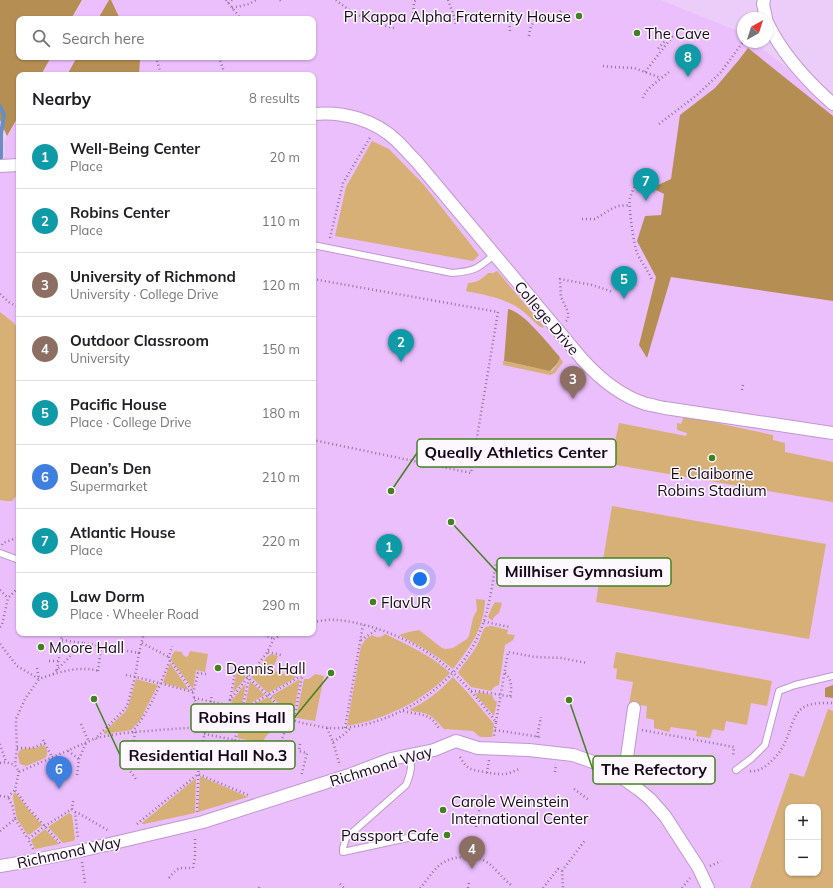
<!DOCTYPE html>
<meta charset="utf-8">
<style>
:root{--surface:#fff;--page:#f2f2f2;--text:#202124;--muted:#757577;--line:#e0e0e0;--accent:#d93025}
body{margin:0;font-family:Mulish,sans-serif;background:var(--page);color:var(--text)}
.controls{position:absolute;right:12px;bottom:12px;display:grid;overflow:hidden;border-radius:8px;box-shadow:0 1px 3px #0004}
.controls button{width:36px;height:36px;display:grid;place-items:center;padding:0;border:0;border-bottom:1px solid var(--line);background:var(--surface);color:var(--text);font:20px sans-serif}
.compass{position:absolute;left:737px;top:12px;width:36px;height:36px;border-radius:50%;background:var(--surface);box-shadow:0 1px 3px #0004;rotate:39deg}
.you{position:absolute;left:420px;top:579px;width:14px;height:14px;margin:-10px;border:3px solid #fff;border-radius:50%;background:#1a73e8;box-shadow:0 0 0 6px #1a73e833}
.badge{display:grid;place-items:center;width:26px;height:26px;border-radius:50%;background:var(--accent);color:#fff;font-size:13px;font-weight:700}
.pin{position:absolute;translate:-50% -33px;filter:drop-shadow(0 1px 2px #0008)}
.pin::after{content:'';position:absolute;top:21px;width:14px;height:12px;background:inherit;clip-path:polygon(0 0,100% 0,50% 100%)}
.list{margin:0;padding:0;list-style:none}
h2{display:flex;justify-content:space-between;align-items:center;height:52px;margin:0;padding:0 16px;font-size:17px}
h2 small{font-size:13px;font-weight:400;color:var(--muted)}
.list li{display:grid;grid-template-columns:26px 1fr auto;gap:12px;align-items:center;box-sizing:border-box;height:64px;padding:0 16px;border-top:1px solid var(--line)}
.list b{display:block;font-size:15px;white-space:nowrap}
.list p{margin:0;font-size:13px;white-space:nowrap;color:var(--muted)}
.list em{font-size:13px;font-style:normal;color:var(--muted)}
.icon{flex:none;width:22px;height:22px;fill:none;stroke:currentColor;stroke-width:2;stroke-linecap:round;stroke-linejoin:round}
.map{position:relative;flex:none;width:833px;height:888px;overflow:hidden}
.search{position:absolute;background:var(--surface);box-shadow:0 1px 3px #0004;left:16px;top:16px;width:300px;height:44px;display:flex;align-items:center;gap:10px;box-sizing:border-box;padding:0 14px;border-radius:8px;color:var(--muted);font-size:15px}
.panel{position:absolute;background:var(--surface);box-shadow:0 1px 3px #0004;left:16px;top:72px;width:300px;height:564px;border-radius:8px}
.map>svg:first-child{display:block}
</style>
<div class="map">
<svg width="833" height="888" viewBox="0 0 833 888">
<rect width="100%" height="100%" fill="#ecccf9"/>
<path fill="#ebbefc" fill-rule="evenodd" d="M83,0H660L738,31L743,35V42H753L820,93L833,104V888H0V166L5,156L4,142L19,115V633H313V75H41L51,57H313V19H72ZM788,807H818V873H788Z"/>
<path fill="#d7b077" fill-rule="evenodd" d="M372,141L389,149L424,185L479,255L473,261L335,236L346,187Z
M497,271L498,272L544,327L543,328L539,326C533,321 527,314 520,309C504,298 485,295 466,291L468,283C477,283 482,279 488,273H493Z
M0,312L14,323L19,331V487L17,495L12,501H6L0,500Z
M560,358L563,362L555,373L550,375L503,365V361L552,371L557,365Z
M684,416L773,435V440L785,443V452L833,462V502L610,464L619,423L686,436L687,433L677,430V423L681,424Z
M612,506L826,544L809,639L596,602Z
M476,599L485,600C484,629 470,647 453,669C437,655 418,645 399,635L409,632L419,630L442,648L445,649L453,648L467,639L469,636L473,618L477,610Z
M495,602L502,603L499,613L494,617L492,621L488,617L491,609Z
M492,626L508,630L507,634L515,635L513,640L505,645L499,685L494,687L491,691L471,687L458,673C464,662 474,653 479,641C481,637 482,630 486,627C488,626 490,626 492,626Z
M385,634C408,645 431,655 450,673C423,701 386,719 347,726L361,646L366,639L372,635C377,638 381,638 385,634Z
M175,651L182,652L183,655L186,657L188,656L190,651L208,654L205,672L196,670L193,689L171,660L172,655Z
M616,652L772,681L767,706L751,703L747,725L726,721L724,731L713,729L710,738L696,736L697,731L671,727L669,732L654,728V720L646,718L647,706L629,704L633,682L616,679L617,669L613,668Z
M271,654L278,656C277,660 273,665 274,668C275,675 291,674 297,677L268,693L251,677L267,657Z
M170,663L189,690L163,683Z
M237,669L246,677L233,693Z
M315,674L324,676L315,721L296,718L304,679H309Z
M453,677L468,693L494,724L492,737H480L473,731L444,729C439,724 434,717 427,714C421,712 414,712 409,710C426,702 440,691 453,677Z
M136,679L158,685L140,720L131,730L104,734V732L125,712L128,707Z
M300,679L293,717L271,696Z
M250,681L265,695L245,706Z
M246,683L242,705L231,703L232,700Z
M479,692L492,695L494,700L497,702L494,716L475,694Z
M268,697L287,716L249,707Z
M212,703L224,706L216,723L208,724Z
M828,709L833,711V888H750L790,773L804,777ZM788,807H818V873H788Z
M266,723L284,724L283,726C274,727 266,735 262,743L237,738L240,726Z
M44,745C47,749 49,754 45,758L26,766L20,764L18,756L19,751L22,749L35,748Z
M200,776L248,797L198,812Z
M196,778L195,813L144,824H142V823Z
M15,792L28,809L42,825L29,835L27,834L17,819L13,798V795Z
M69,813L72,815L75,839L73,841L63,843L48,827Z
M45,829L59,844L35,849L31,840Z"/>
<path fill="#b58e54" d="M0,0H82L71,19H19V57H51L41,75H19V115L7,136L0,120Z
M109,0H111L120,19H98Z
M748,48L833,116V301L671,277L647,358L639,345L656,277L637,241L645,216L661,215L664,194L656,190L658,185L671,179L680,115L715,88L738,61Z
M77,57H139L140,59L139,75H67Z
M508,309C523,311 549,345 559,356L560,358L557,364L550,371L504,361Z
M833,685V698L825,697V688Z"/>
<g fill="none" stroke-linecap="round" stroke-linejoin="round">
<path stroke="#688ec2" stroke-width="4" d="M0,106L4,115L1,134V158"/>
<defs>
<path id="lane" d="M313,245L452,273C475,271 477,269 494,255
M0,553L19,560
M410,755C412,767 411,773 406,785L346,838L343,848V852L412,837L429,839
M736,770L752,758L765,745L779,691L795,685L833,676"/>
<path id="street" d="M764,0L763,4L766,18
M767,22C782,54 807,81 833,104
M313,114C344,111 375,120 397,141C404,148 410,155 417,162L582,359C599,378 621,396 646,404C652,405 659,407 665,408L833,433
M0,166L19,165
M618,775L627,757L634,708
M0,866L30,861L80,851L203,822L349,775L391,759L434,750L456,741L478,748L529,750L573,755L593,762L618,775L638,789L650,799L665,816L698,867L708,888"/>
</defs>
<use href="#lane" stroke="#bf98ce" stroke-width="8"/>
<use href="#street" stroke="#bf98ce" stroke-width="14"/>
<path stroke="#8f7798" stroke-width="2.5" stroke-dasharray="1 3" stroke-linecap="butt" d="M226,0L241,19
M280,0L282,2
M336,0C352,14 373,23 394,28
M448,0L455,19L456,26
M228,3L232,0
M232,8L249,4L256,0
M509,14L510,33
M413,21L414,2L416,0
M529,36C532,8 549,26 562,10
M156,57L160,71
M219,57L224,72V75
M603,66L613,67L634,68L661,78
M645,72L672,37L670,35L657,50
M643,98C646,88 661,79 669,72
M659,124L697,95L721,72L743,42
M640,172C637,181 633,189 630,198C628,206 634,245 637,253C641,262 648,270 652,280
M582,219H595L613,208L619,206L629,205
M330,238L343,183L371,136
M313,279L498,312L471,473L313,440
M0,294L10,303L19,307
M566,321L568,319V312L561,297L560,279L592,285L613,292
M742,390L743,385
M2,545L3,543L19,537
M0,590L8,598
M17,609H19
M484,621L490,623L509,627
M313,622C321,621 329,619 337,620C374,623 423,644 450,670C467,685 482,704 496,722L494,736
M0,627L2,625L8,598L19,587
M256,633L264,635L274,639
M62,640L83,643
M361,640L378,629
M142,643L169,657
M0,644L17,666L39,679C53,674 71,668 86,669C91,669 95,670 99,671
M268,652L281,655
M139,653L144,633
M170,660L193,692L194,698L206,723
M49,661H58
M37,668L39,679L25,699L16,719V726L17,748L15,765L19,772L94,739C112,734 130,732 148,731C168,729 188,728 208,727C226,725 243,723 260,722C268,721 276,719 284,719C290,719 296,721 302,723C314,725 327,729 340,728C394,726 458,684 479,634C489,611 492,587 496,563
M57,670L62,640L60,633
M98,671L101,647
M505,673C512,680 512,687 510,697
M53,674L83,643L139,653L135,677L127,706L122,712L95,739
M126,675L140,678L193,692L194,690L198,673L206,674
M471,691H477L513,697
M194,698L276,715L283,718
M230,700L236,667L268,695L294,721L303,671
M229,705L230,700L266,654L274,639L284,633
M245,708L301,676
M403,711C421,716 429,711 440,730
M496,722L508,652L535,657L561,658L587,663
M81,724L89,742
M234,724L244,708L243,705L249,679
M238,724L235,740L272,747C284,743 285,731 287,720
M217,726L227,704
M327,728L333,742L340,766
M345,728L363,625
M495,730L540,737
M642,730L734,747L733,757
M132,732C150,711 160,685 170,660L169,657L172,646
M135,732L130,771L136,779
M204,734L235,740
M537,737L541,717
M43,740L52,757
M333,742L343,735L351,728
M0,744L6,762
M300,744L299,751L307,753L301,777
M202,745L206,727V723L208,718L212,694
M17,748H32L45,743
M68,751L79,759
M460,757C463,762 466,767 471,769C476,771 499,775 503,774C509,774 514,771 519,769
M0,763L6,762L15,765
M19,771L15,790L30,810L60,843
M750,771C756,772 762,769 767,765C777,757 784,747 788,735C791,727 794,716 800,710C809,702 822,703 833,703
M555,772L556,764
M487,773L489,760
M77,775L79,759L86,743
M574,789L589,800
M0,796L8,797L15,790
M73,801L72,809L75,812L78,839
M75,812L80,814L109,831
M197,812L199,756
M15,819L28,839
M137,824L198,774L248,795
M476,827L482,795
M0,831L15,819L13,807L8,797
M33,849L28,839L45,826L72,809
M82,862L85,883
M710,866L721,861
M562,871L586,839
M169,878C179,866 179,868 193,868L195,857V838
M340,884L344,888
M259,888L260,886
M420,888C427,881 432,871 441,864C448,859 456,857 465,857C490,856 494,871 511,885
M468,888L469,882
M543,888L558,869L562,871L563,888
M682,888L690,878"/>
<use href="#lane" stroke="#fff" stroke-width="6"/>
<use href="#street" stroke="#fff" stroke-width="12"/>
</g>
<g fill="#438120" stroke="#fdf8fe" stroke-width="1.5">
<circle cx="579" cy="16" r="4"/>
<circle cx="637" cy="33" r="4"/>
<circle cx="712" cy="458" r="4"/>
<circle cx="373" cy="602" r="4"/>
<circle cx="41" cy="647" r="4"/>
<circle cx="218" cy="668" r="4"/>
<circle cx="443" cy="810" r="4"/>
<circle cx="447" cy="835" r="4"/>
</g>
<g text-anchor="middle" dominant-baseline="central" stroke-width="3" stroke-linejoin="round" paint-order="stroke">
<g font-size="15" fill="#16081b" stroke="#fdf8fe" text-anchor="start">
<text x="571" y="16" text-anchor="end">Pi Kappa Alpha Fraternity House</text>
<text x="645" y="33">The Cave</text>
<text x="712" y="473" text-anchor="middle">E. Claiborne<tspan x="712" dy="17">Robins Stadium</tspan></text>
<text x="381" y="602">FlavUR</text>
<text x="49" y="647">Moore Hall</text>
<text x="226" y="668">Dennis Hall</text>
<text x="451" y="801">Carole Weinstein<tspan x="451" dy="17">International Center</tspan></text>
<text x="439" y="835" text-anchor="end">Passport Cafe</text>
</g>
<g font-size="15" fill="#16081b" stroke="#fdf8fe">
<text transform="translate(547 318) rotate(50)">College Drive</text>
<text transform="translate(381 766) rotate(-17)">Richmond Way</text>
<text transform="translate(69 852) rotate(-12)">Richmond Way</text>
</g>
</g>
<path fill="none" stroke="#438120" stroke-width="1.5" d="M391 491L417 453M451 522L497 572M331 673L294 718M94 699L120 755M569 700L593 770"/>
<g fill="#438120" stroke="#fdf8fe" stroke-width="1.5">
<circle cx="391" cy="491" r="4"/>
<circle cx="451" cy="522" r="4"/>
<circle cx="331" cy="673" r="4"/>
<circle cx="94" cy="699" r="4"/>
<circle cx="569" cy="700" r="4"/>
</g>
<g fill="#fdf8fe" stroke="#438120" stroke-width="1.5">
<rect x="417" y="439" width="199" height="28" rx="4"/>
<rect x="497" y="558" width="174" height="28" rx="4"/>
<rect x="191" y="704" width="103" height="28" rx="4"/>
<rect x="120" y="741" width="175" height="28" rx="4"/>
<rect x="593" y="756" width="122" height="28" rx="4"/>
</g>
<g font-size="16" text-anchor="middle" font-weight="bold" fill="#16081b">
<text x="516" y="458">Queally Athletics Center</text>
<text x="584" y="577">Millhiser Gymnasium</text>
<text x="242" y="723">Robins Hall</text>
<text x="208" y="761">Residential Hall No.3</text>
<text x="654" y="775">The Refectory</text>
</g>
</svg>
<div class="controls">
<button>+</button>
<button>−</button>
</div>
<svg class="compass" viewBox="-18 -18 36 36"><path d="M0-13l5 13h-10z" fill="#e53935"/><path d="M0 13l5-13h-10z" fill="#757577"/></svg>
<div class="you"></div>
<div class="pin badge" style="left:389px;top:567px;background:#0f9aa8">1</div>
<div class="pin badge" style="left:401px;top:362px;background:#0f9aa8">2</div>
<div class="pin badge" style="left:573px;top:399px;background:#8d6e63">3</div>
<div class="pin badge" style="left:472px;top:869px;background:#8d6e63">4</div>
<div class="pin badge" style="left:624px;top:299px;background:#0f9aa8">5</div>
<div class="pin badge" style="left:59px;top:789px;background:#3f7fe0">6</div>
<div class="pin badge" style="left:646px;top:201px;background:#0f9aa8">7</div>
<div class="pin badge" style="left:688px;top:77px;background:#0f9aa8">8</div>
<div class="search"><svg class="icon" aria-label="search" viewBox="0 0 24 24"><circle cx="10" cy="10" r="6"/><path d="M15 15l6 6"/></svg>Search here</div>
<section class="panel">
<h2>Nearby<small>8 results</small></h2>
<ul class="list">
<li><span class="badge" style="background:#0f9aa8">1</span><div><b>Well-Being Center</b><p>Place</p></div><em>20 m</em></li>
<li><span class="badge" style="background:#0f9aa8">2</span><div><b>Robins Center</b><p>Place</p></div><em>110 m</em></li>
<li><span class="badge" style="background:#8d6e63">3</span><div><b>University of Richmond</b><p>University · College Drive</p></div><em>120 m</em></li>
<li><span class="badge" style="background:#8d6e63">4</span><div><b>Outdoor Classroom</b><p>University</p></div><em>150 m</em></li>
<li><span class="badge" style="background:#0f9aa8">5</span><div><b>Pacific House</b><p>Place · College Drive</p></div><em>180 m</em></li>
<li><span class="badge" style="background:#3f7fe0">6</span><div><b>Dean’s Den</b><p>Supermarket</p></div><em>210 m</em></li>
<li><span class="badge" style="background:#0f9aa8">7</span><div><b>Atlantic House</b><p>Place</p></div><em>220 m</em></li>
<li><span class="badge" style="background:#0f9aa8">8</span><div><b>Law Dorm</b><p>Place · Wheeler Road</p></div><em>290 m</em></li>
</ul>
</section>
</div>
